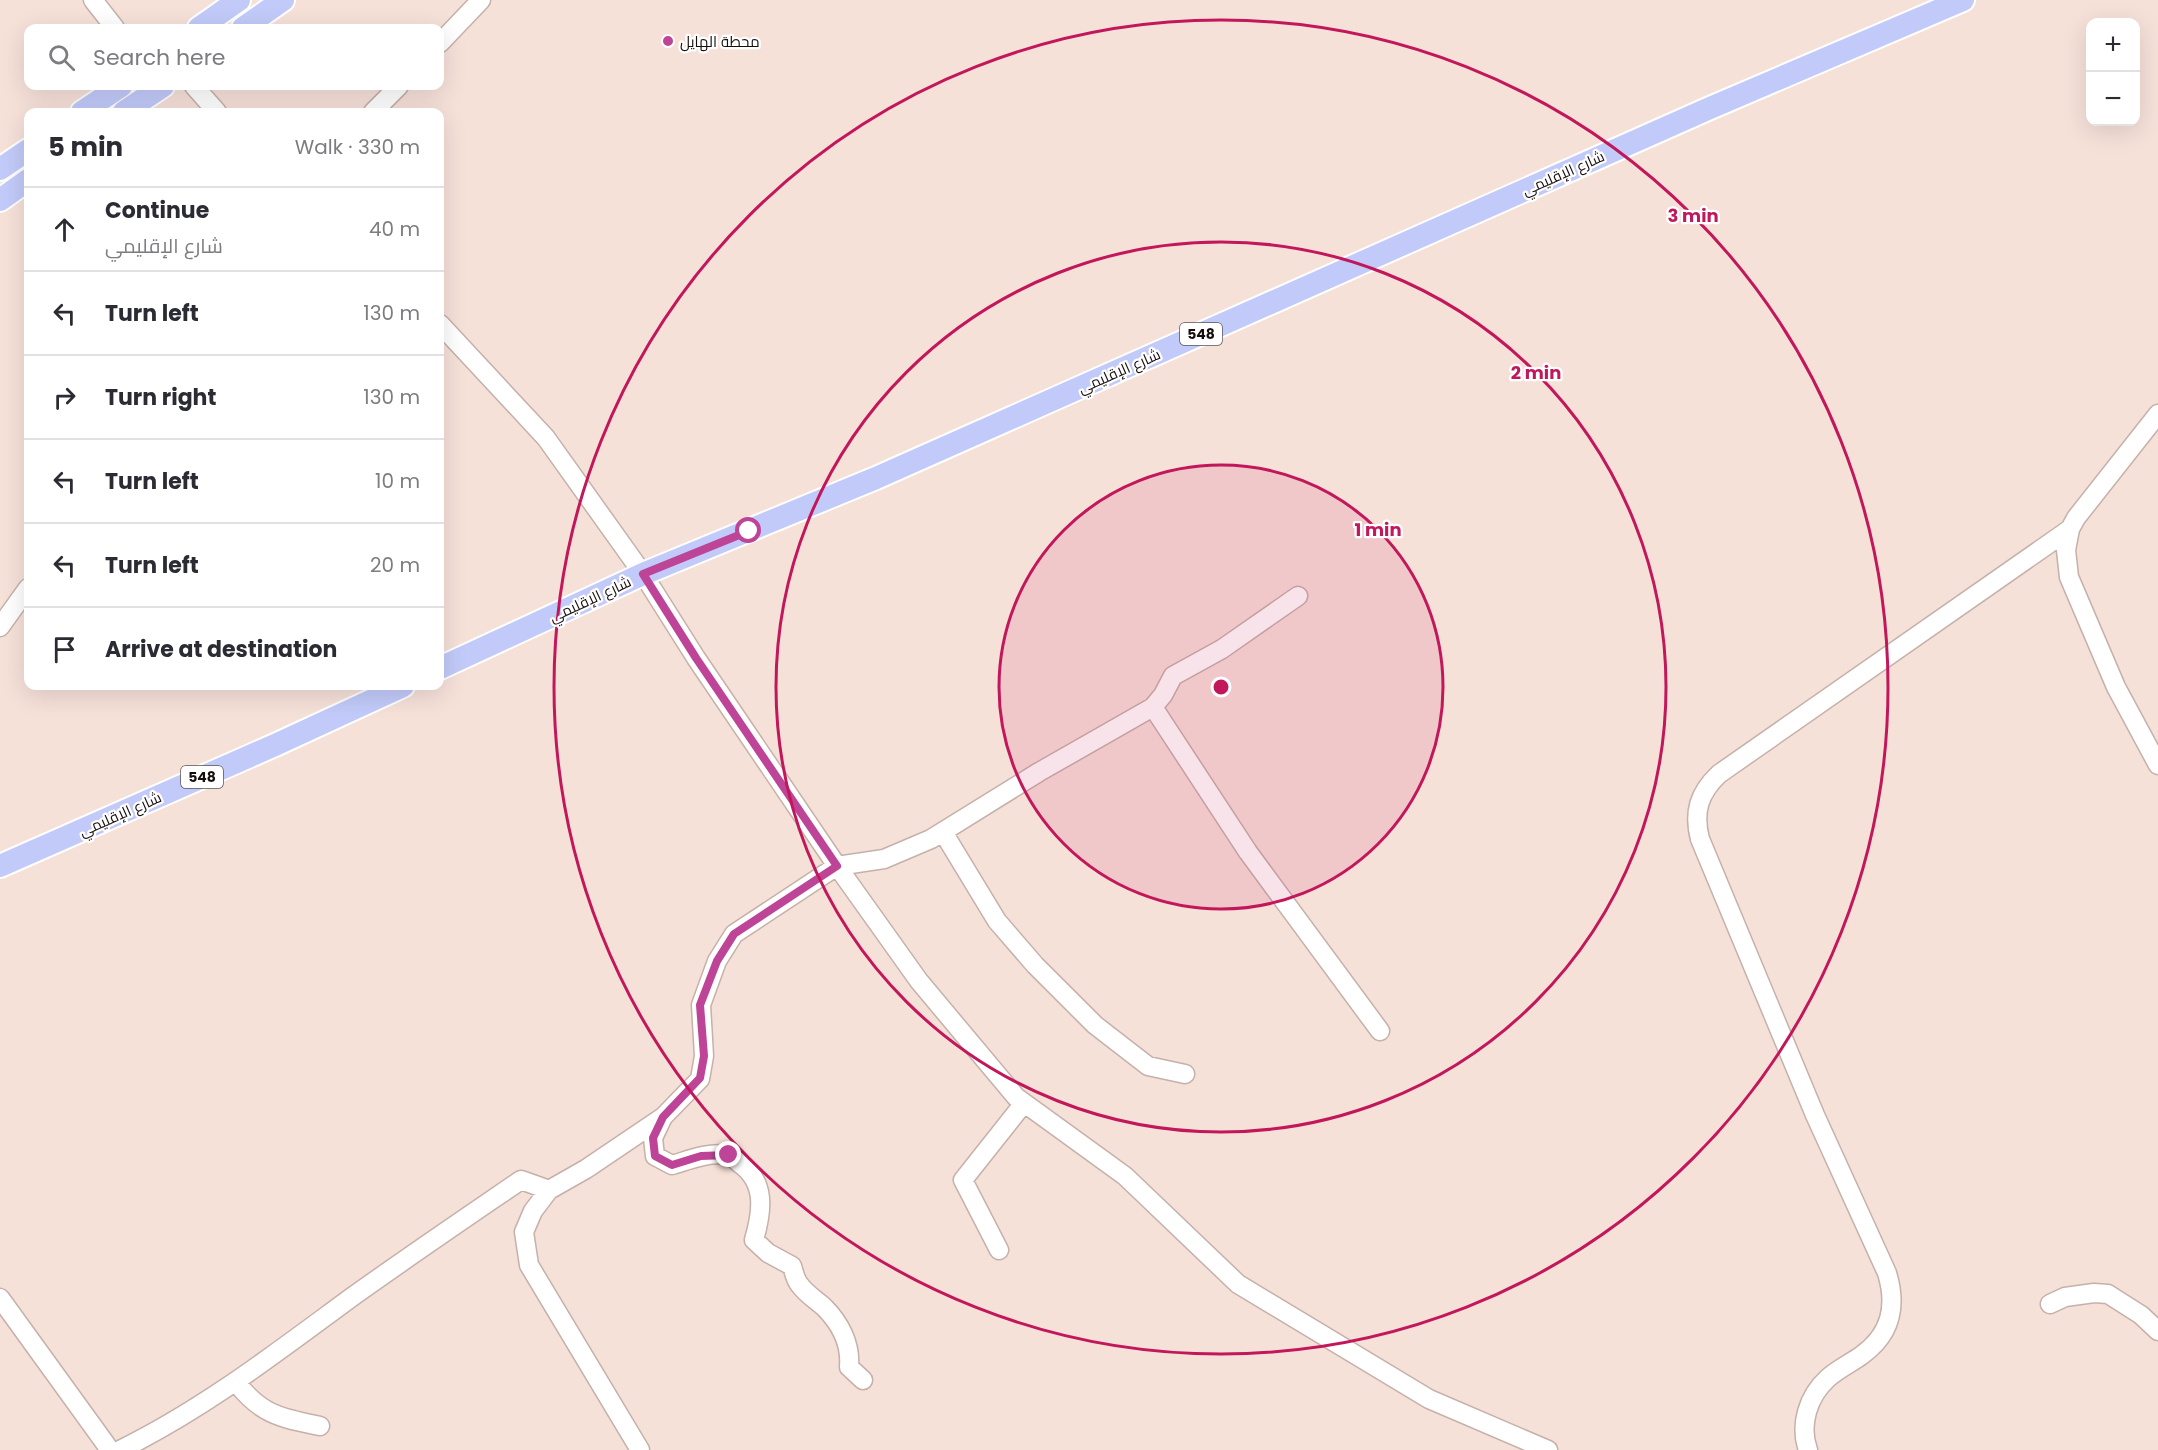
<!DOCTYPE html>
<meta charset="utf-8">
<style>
:root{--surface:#fff;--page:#f2f2f3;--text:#2b2b33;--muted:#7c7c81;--line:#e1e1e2}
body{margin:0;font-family:Poppins,Cairo,sans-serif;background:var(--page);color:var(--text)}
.controls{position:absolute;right:18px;top:18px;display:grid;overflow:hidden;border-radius:12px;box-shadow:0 6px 24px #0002}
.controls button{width:54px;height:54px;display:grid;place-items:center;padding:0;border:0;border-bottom:2px solid var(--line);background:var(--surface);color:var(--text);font:30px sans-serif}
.stop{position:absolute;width:18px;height:18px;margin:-14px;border:4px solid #be4497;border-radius:50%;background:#fff}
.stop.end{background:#be4497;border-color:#fff;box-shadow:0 2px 6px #0008}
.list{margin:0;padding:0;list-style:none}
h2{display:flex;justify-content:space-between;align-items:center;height:78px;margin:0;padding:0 24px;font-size:26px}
h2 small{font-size:20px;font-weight:400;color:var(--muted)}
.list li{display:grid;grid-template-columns:39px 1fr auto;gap:18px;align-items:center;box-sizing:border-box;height:84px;padding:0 24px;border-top:2px solid var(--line)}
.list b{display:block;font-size:22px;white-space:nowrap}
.list p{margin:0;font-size:20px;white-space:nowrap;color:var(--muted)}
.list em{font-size:20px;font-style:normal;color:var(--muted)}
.icon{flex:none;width:33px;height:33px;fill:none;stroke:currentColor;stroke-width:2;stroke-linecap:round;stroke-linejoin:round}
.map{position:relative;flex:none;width:2158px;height:1450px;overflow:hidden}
.search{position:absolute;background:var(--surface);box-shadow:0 6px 24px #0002;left:24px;top:24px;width:420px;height:66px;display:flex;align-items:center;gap:15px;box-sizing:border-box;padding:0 21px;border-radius:12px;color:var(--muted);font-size:22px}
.panel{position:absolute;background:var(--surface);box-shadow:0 6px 24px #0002;left:24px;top:108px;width:420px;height:582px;border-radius:12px}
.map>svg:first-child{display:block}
</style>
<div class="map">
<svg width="2158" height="1450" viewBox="0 0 2158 1450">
<rect width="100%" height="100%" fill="#f6e1d9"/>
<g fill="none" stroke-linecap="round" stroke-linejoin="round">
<defs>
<path id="minor" d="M93,0L115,28
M440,43L481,0
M194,86L217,112
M373,112L399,86
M440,324L546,438L643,574L696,658L837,866L919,981L1016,1097L1125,1176L1238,1284L1429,1399L1548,1450
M2158,414L2076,518L2070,529L2066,550L2069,577L2116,687L2158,765
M0,627L28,588
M1153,707L1248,852L1380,1031
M943,832L997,921L1035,965L1095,1025L1148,1066L1185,1074
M663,1117L653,1138L655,1156L672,1165C689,1160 708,1152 727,1155C731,1156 736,1160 739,1163C767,1182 762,1212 754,1240L768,1253L792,1266C794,1272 795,1279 799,1284C806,1294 815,1299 824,1307C840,1323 851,1344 849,1367L863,1380
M999,1250L963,1180L1024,1103
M0,1298L110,1450
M2050,1304L2065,1297L2094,1293L2108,1294L2141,1315L2158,1331
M236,1382C261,1415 281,1418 320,1426
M120,1450C204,1409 277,1352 352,1297C408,1257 464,1219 521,1180L549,1190
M640,1450L529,1265L524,1232L533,1211L549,1190L586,1169L663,1117L700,1079L704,1056L701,1005L717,961L734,934L837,866L884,859L931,839L1039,772L1153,707L1163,695L1173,676L1222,649L1298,596
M1808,1450C1799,1425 1808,1396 1828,1378C1838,1369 1851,1363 1862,1355C1891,1334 1897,1306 1887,1273L1815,1115L1700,839C1693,812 1699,793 1719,774L2070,529"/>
<path id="major" d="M199,28L239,0
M243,28L283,0
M82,112L121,86
M124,112L163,86
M0,169L28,150
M0,200L28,180
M440,668L643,574L876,478L1710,108L1963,0
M0,866L275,745L403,686"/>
</defs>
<use href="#minor" stroke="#c5b1aa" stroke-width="21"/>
<use href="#major" stroke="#fff" stroke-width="26"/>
<use href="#minor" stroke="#fff" stroke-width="18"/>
<use href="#major" stroke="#c2caf9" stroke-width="22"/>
</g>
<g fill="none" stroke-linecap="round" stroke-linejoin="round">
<path stroke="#be4497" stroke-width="8" d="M729,1155L701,1156L672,1165L655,1156L653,1138L663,1117L700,1078L704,1056L700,1005L717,961L734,934L837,866L696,658L643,574L749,531"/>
</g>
<circle cx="1221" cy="687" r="222" fill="#c2185b" fill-opacity=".12"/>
<g fill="none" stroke="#c2185b" stroke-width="3">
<circle cx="1221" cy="687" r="222"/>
<circle cx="1221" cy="687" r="445"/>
<circle cx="1221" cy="687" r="667"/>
</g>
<circle fill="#be4497" stroke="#fff" stroke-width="2" cx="668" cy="41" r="6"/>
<g text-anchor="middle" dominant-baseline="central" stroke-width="4.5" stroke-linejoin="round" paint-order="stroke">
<g fill="#fff" stroke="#5b5655" stroke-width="1.5">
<rect x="1180" y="323" width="42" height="22" rx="4.5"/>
<rect x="181" y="766" width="42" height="22" rx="4.5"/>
</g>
<g font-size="14" font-weight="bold" fill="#150e0c">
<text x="1201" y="334">548</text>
<text x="202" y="777">548</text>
</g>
<g font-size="15" fill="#150e0c" stroke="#fff" text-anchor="start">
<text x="680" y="41">محطة الهايل</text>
</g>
<g font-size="15" fill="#150e0c" stroke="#fff">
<text transform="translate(1563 173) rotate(-24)">شارع الإقليمي</text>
<text transform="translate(1119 371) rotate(-24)">شارع الإقليمي</text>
<text transform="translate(590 599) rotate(-25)">شارع الإقليمي</text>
<text transform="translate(120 814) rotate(-24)">شارع الإقليمي</text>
</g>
</g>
<circle cx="1221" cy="687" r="9" fill="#c2185b" stroke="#fff" stroke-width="3"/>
<g font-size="18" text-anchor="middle" font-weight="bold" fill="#c2185b" stroke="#fff" stroke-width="4.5" stroke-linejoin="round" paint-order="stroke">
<text x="1693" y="222">3 min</text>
<text x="1536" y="379">2 min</text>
<text x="1378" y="536">1 min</text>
</g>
</svg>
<div class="controls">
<button>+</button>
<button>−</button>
</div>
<div class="stop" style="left:749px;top:531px"></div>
<div class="stop end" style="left:729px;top:1155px"></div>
<div class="search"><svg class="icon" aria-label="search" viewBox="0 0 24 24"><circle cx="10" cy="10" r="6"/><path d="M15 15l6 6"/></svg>Search here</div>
<section class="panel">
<h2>5 min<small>Walk · 330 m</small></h2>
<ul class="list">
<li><svg class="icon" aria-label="ahead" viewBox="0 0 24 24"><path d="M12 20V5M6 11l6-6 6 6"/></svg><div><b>Continue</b><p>شارع الإقليمي</p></div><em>40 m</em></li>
<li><svg class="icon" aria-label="left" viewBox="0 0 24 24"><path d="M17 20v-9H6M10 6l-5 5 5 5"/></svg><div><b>Turn left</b></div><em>130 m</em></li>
<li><svg class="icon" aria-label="right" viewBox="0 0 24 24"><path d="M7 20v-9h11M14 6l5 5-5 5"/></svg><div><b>Turn right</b></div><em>130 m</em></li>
<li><svg class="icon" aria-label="left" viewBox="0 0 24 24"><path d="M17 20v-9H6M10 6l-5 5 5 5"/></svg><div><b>Turn left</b></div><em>10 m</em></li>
<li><svg class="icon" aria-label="left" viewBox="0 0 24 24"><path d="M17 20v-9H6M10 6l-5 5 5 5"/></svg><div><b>Turn left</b></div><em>20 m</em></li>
<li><svg class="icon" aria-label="arrive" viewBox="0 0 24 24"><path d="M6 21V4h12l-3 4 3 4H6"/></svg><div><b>Arrive at destination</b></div></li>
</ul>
</section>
</div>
